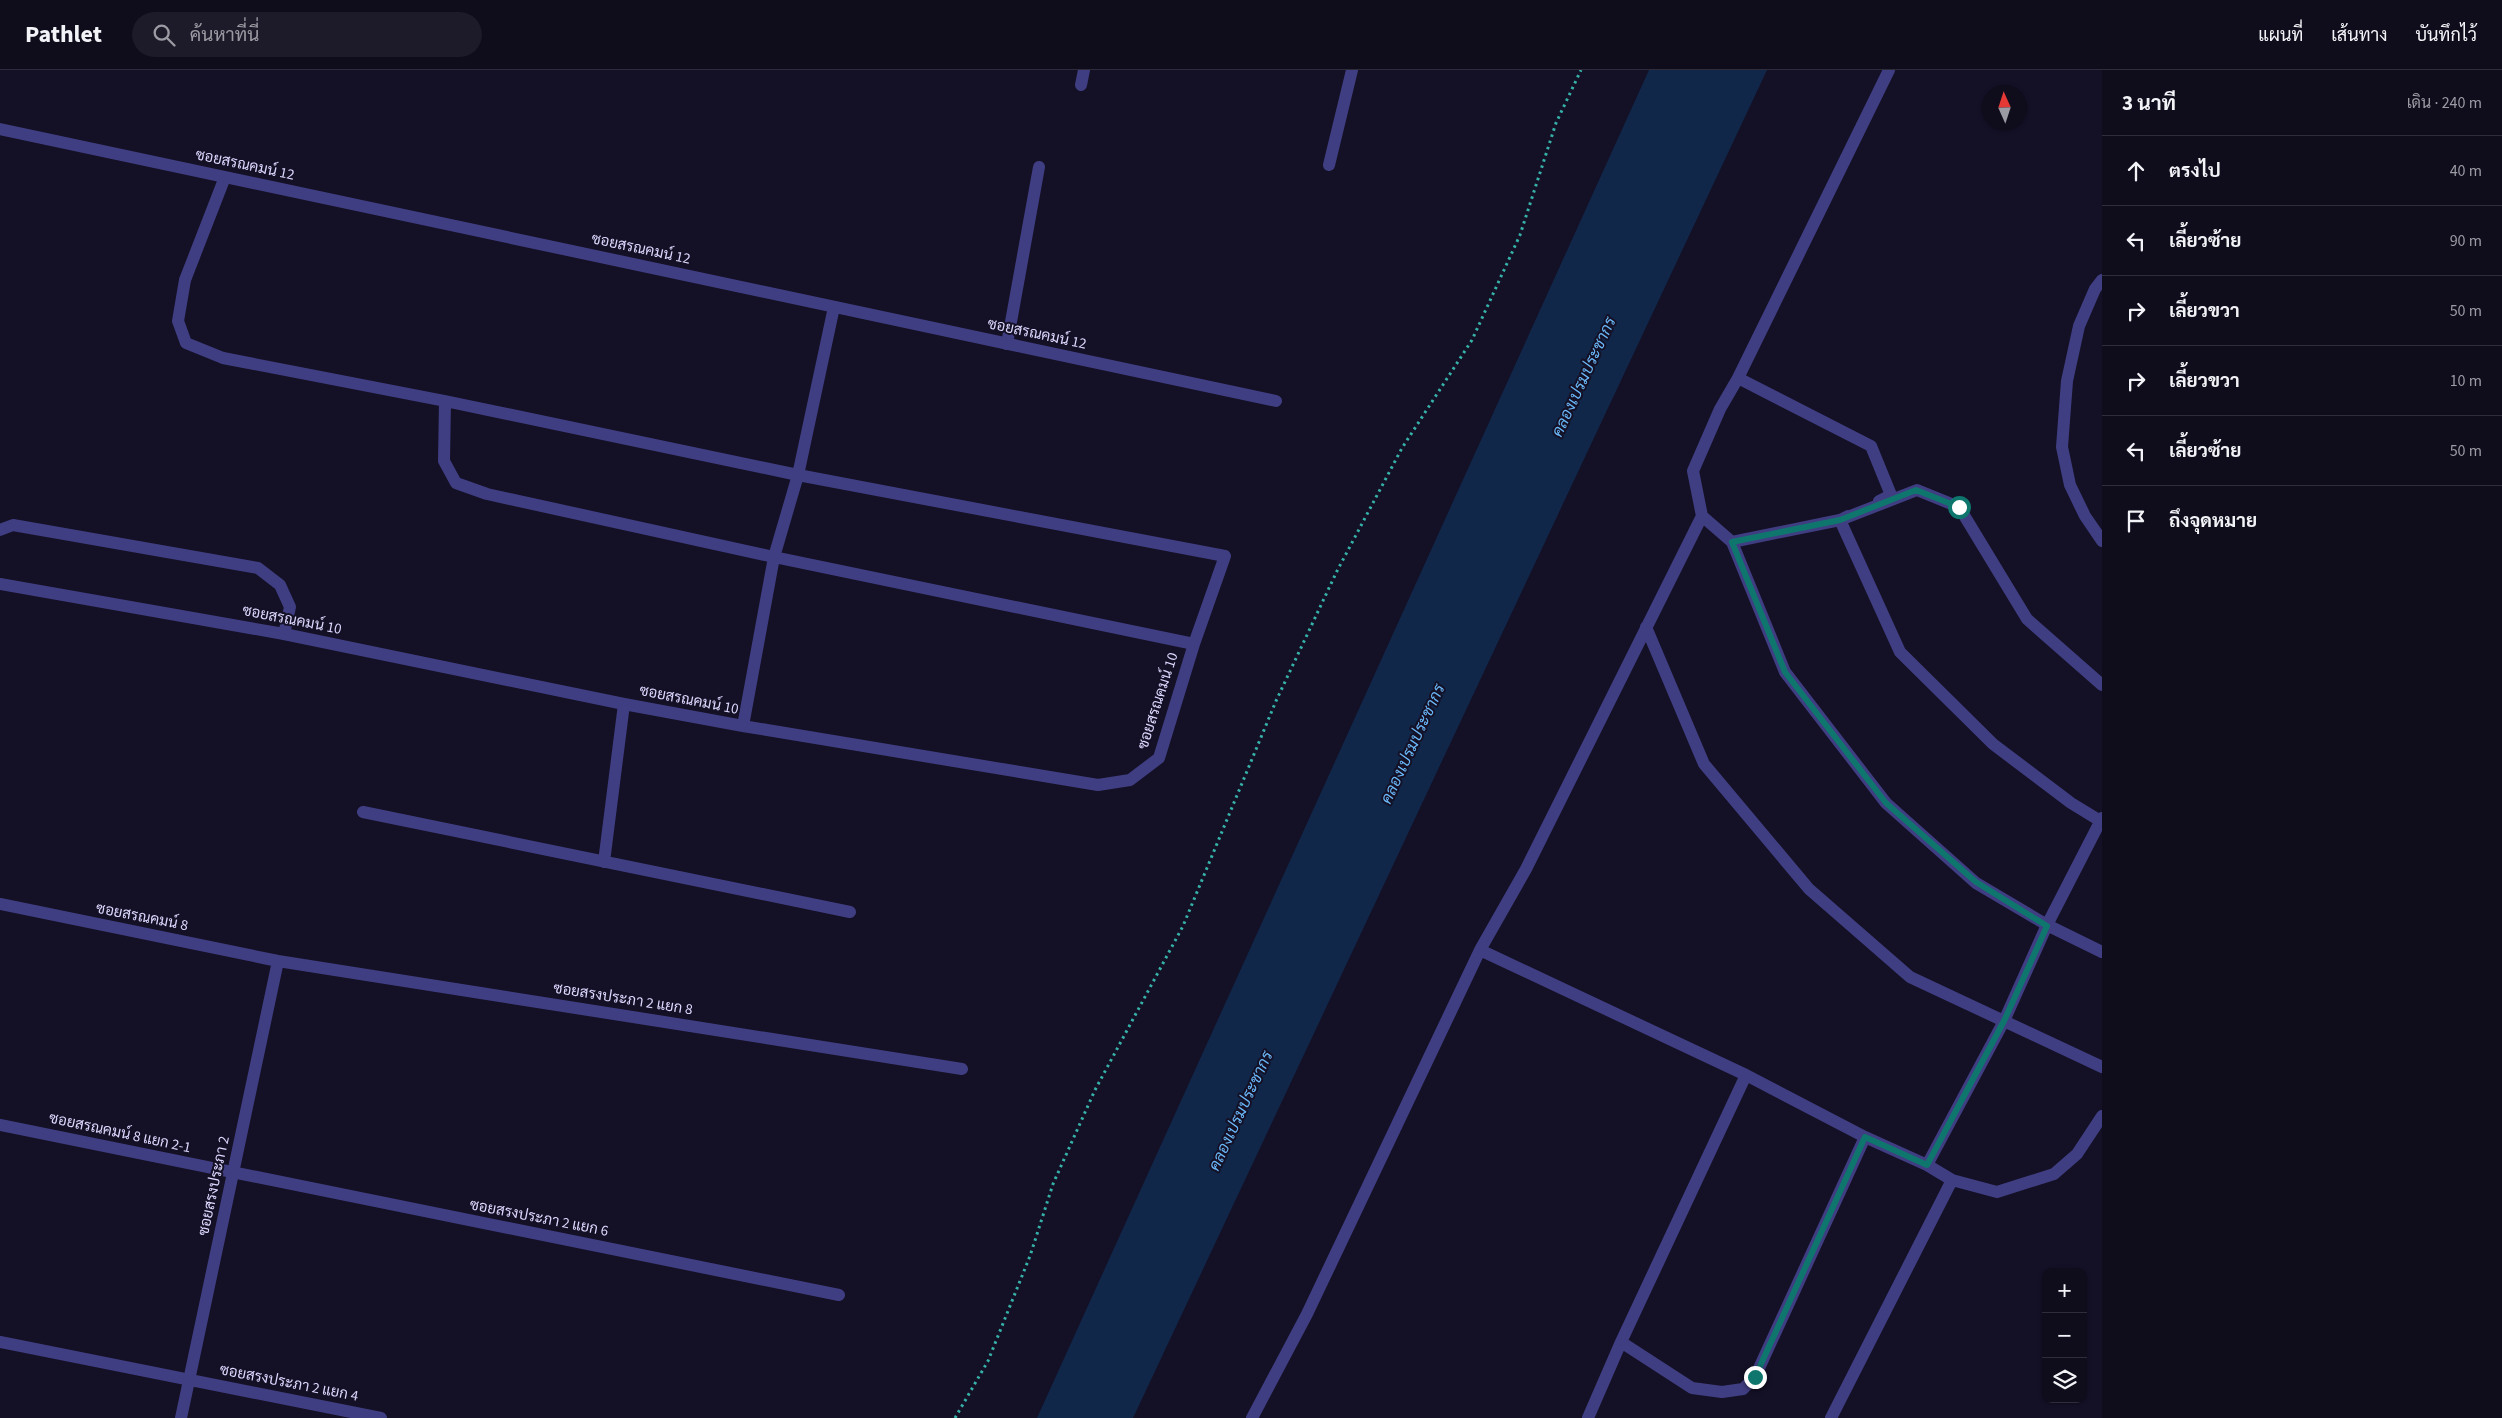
<!DOCTYPE html>
<html lang="th">
<meta charset="utf-8">
<style>
:root{--surface:#0f0c1c;--page:#1d1a29;--text:#f1f3f6;--muted:#9b9ba3;--line:#2f2c3b}
body{margin:0;font-family:"Source Sans 3",Sarabun,sans-serif;background:var(--page);color:var(--text)}
.controls{position:absolute;right:15px;bottom:15px;display:grid;overflow:hidden;border-radius:10px;box-shadow:0 1px 4px #0004}
.controls button{width:45px;height:45px;display:grid;place-items:center;padding:0;border:0;border-bottom:1px solid var(--line);background:var(--surface);color:var(--text);font:25px sans-serif}
.compass{position:absolute;left:1982px;top:15px;width:45px;height:45px;border-radius:50%;background:var(--surface);box-shadow:0 1px 4px #0004;rotate:357deg}
.stop{position:absolute;width:15px;height:15px;margin:-11px;border:4px solid #0f766e;border-radius:50%;background:#fff}
.stop.end{background:#0f766e;border-color:#fff;box-shadow:0 1px 5px #0008}
.list{margin:0;padding:0;list-style:none}
h2{display:flex;justify-content:space-between;align-items:center;height:65px;margin:0;padding:0 20px;font-size:21px}
h2 small{font-size:16px;font-weight:400;color:var(--muted)}
.list li{display:grid;grid-template-columns:32px 1fr auto;gap:15px;align-items:center;box-sizing:border-box;height:70px;padding:0 20px;border-top:1px solid var(--line)}
.list b{display:block;font-size:19px;white-space:nowrap}
.list em{font-size:16px;font-style:normal;color:var(--muted)}
.icon{flex:none;width:28px;height:28px;fill:none;stroke:currentColor;stroke-width:2;stroke-linecap:round;stroke-linejoin:round}
.map{position:relative;flex:none;width:2102px;height:1348px;overflow:hidden}
header{display:flex;align-items:center;gap:30px;box-sizing:border-box;height:70px;padding:0 25px;background:var(--surface);border-bottom:1px solid var(--line)}
header strong{font-size:24px}
nav{display:flex;gap:28px;margin-inline-start:auto;font-size:18px}
.search{width:350px;height:45px;background:var(--page);display:flex;align-items:center;gap:12px;box-sizing:border-box;padding:0 18px;border-radius:28px;color:var(--muted);font-size:19px}
main{display:flex}
aside{flex:1;background:var(--surface)}
.map>svg:first-child{display:block}
</style>
<header>
<strong>Pathlet</strong>
<div class="search"><svg class="icon" aria-label="search" viewBox="0 0 24 24"><circle cx="10" cy="10" r="6"/><path d="M15 15l6 6"/></svg>ค้นหาที่นี่</div>
<nav><a>แผนที่</a><a>เส้นทาง</a><a>บันทึกไว้</a></nav>
</header>
<main>
<div class="map">
<svg width="2102" height="1348" viewBox="0 0 2102 1348">
<rect width="100%" height="100%" fill="#141026"/>
<path fill="#112749" d="M1649,0H1767L1133,1348H1037Z"/>
<g fill="none" stroke-linecap="round" stroke-linejoin="round">
<path stroke="#36b2a9" stroke-width="3" stroke-dasharray="2.5 4" stroke-linecap="butt" d="M955,1348L988,1291L1030,1186L1053,1114L1095,1020L1183,856L1276,631L1337,501L1402,378L1472,270L1520,165L1556,53L1581,0"/>
<path stroke="#403e82" stroke-width="12" d="M2102,210L2095,219L2079,256L2067,311L2062,377L2070,415L2085,446L2102,471
M1007,274L1039,97
M1738,308L1871,376L1891,425L1879,431
M1702,446L1693,401L1720,339L1738,308L1889,0
M1848,446L1840,450L1900,582L1993,674L2071,733L2102,752
M0,460L13,455L258,498L280,515L290,537L284,564
M1732,472L1785,602L1886,733L1976,813L2047,855L2102,882
M1646,557L1704,694L1809,819L1910,907L2102,997
M1480,880L1746,1005L1865,1067L1927,1095L1952,1110L1997,1122L2054,1104L2077,1084L2102,1046
M1927,1095L2004,951L2047,855L2102,748
M1621,1272L1692,1318L1722,1322L1743,1319L1755,1307L1865,1067
M1252,1348L1307,1244L1480,880L1526,799L1702,446L1732,472L1840,450L1917,420L1959,437L2027,549L2102,615
M1588,1348L1621,1272L1746,1005
M1831,1348L1952,1110"/>
<path stroke="#403e82" stroke-width="12" d="M1081,15L1084,0
M0,59L1276,331
M1329,95L1352,0
M445,331L444,391L456,413L487,424L774,487L1194,574
M0,514L284,564L624,634L743,656L1098,715L1130,710L1159,688L1194,574L1225,486L798,405L445,331L223,288L186,273L178,251L185,210L225,107
M743,656L774,487L798,405L834,237
M363,742L850,842
M604,792L624,634
M0,834L278,891L962,999
M0,1055L839,1225
M0,1272L381,1348
M181,1348L278,891"/>
</g>
<g fill="none" stroke-linecap="round" stroke-linejoin="round">
<path stroke="#0f766e" stroke-width="6" d="M1755,1307L1865,1067L1927,1095L2004,951L2047,856L1976,812L1886,733L1785,602L1732,472L1840,450L1916,420L1959,437"/>
</g>
<g text-anchor="middle" dominant-baseline="central" stroke-width="4" stroke-linejoin="round" paint-order="stroke">
<g font-size="15" fill="#dbd7fd" stroke="#141026">
<text transform="translate(245 95) rotate(12)">ซอยสรณคมน์ 12</text>
<text transform="translate(641 179) rotate(12)">ซอยสรณคมน์ 12</text>
<text transform="translate(1037 264) rotate(12)">ซอยสรณคมน์ 12</text>
<text transform="translate(292 550) rotate(11)">ซอยสรณคมน์ 10</text>
<text transform="translate(689 630) rotate(11)">ซอยสรณคมน์ 10</text>
<text transform="translate(1158 631) rotate(-72)">ซอยสรณคมน์ 10</text>
<text transform="translate(142 847) rotate(11)">ซอยสรณคมน์ 8</text>
<text transform="translate(623 929) rotate(9)">ซอยสรงประภา 2 แยก 8</text>
<text transform="translate(120 1063) rotate(12)">ซอยสรณคมน์ 8 แยก 2-1</text>
<text transform="translate(214 1116) rotate(-78)">ซอยสรงประภา 2</text>
<text transform="translate(539 1148) rotate(11)">ซอยสรงประภา 2 แยก 6</text>
<text transform="translate(289 1313) rotate(11)">ซอยสรงประภา 2 แยก 4</text>
</g>
<g font-size="16" font-style="italic" fill="#6ab8f8" stroke="#141026">
<text transform="translate(1584 307) rotate(-65)">คลองเปรมประชากร</text>
<text transform="translate(1413 674) rotate(-65)">คลองเปรมประชากร</text>
<text transform="translate(1241 1041) rotate(-65)">คลองเปรมประชากร</text>
</g>
</g>
</svg>
<div class="controls">
<button>+</button>
<button>−</button>
<button><svg class="icon" aria-label="layers" viewBox="0 0 24 24"><path d="M12 4l9 5-9 5-9-5zM3 14l9 5 9-5"/></svg></button>
</div>
<svg class="compass" viewBox="-18 -18 36 36"><path d="M0-13l5 13h-10z" fill="#e53935"/><path d="M0 13l5-13h-10z" fill="#9b9ba3"/></svg>
<div class="stop" style="left:1959px;top:437px"></div>
<div class="stop end" style="left:1755px;top:1307px"></div>
</div>
<aside>
<h2>3 นาที<small>เดิน · 240 m</small></h2>
<ul class="list">
<li><svg class="icon" aria-label="ahead" viewBox="0 0 24 24"><path d="M12 20V5M6 11l6-6 6 6"/></svg><div><b>ตรงไป</b></div><em>40 m</em></li>
<li><svg class="icon" aria-label="left" viewBox="0 0 24 24"><path d="M17 20v-9H6M10 6l-5 5 5 5"/></svg><div><b>เลี้ยวซ้าย</b></div><em>90 m</em></li>
<li><svg class="icon" aria-label="right" viewBox="0 0 24 24"><path d="M7 20v-9h11M14 6l5 5-5 5"/></svg><div><b>เลี้ยวขวา</b></div><em>50 m</em></li>
<li><svg class="icon" aria-label="right" viewBox="0 0 24 24"><path d="M7 20v-9h11M14 6l5 5-5 5"/></svg><div><b>เลี้ยวขวา</b></div><em>10 m</em></li>
<li><svg class="icon" aria-label="left" viewBox="0 0 24 24"><path d="M17 20v-9H6M10 6l-5 5 5 5"/></svg><div><b>เลี้ยวซ้าย</b></div><em>50 m</em></li>
<li><svg class="icon" aria-label="arrive" viewBox="0 0 24 24"><path d="M6 21V4h12l-3 4 3 4H6"/></svg><div><b>ถึงจุดหมาย</b></div></li>
</ul>
</aside>
</main>
